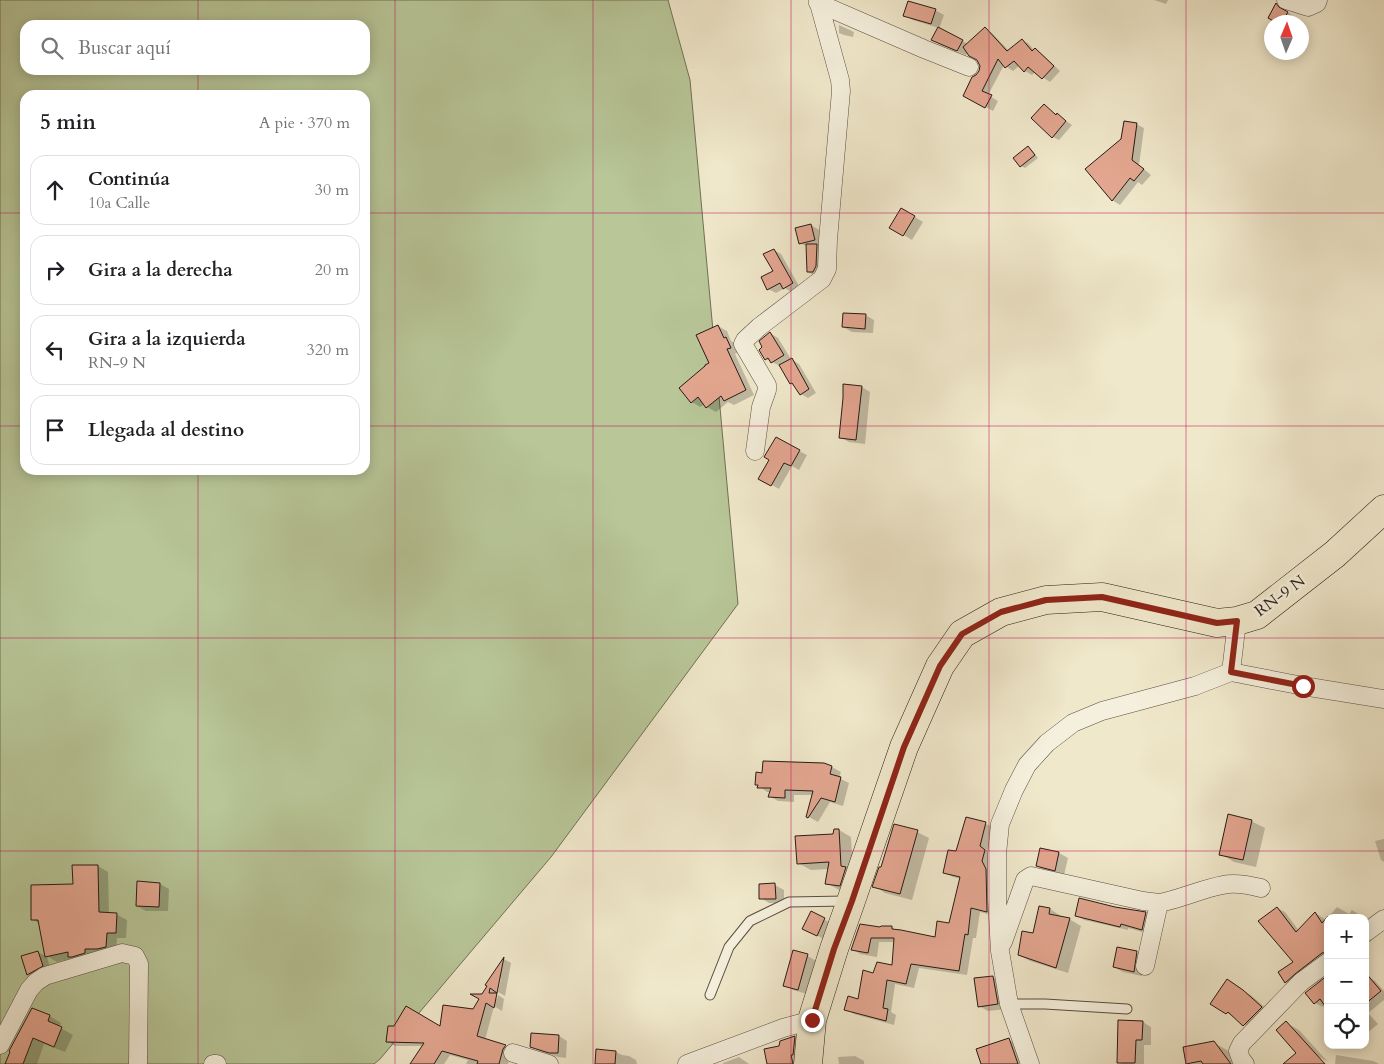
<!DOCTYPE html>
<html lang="es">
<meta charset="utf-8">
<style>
:root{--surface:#fff;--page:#f6f6f6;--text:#202124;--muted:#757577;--line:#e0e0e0}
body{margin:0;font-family:Cardo,serif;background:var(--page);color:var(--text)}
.controls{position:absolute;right:15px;bottom:15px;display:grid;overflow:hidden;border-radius:10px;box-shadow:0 2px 12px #0003}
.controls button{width:45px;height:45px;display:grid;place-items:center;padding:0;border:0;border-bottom:1px solid var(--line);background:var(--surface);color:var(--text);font:25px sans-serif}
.compass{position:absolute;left:1264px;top:15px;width:45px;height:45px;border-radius:50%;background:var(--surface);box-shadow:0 2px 12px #0003;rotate:2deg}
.stop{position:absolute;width:15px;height:15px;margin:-11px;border:4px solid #8f2418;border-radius:50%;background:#fff}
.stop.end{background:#8f2418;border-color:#fff;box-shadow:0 1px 5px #0008}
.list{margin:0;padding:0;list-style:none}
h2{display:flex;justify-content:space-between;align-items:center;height:65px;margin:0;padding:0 20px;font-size:21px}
h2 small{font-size:16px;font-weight:400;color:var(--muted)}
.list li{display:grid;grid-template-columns:32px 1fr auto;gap:15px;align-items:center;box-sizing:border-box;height:70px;margin:0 10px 10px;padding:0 10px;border:1px solid var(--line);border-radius:15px}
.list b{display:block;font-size:19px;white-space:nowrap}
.list p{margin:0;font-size:16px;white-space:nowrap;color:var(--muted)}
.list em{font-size:16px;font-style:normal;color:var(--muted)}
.icon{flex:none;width:28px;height:28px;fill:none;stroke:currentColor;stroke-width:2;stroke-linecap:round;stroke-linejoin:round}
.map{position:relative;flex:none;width:1384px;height:1064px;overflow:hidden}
.search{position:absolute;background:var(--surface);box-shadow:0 2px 12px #0003;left:20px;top:20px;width:350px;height:55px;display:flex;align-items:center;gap:12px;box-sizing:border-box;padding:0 18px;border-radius:15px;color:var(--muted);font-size:19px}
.panel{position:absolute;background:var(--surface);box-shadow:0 2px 12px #0003;left:20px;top:90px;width:350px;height:385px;border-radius:15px}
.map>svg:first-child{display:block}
</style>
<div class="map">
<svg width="1384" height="1064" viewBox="0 0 1384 1064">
<rect width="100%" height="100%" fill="#f0e8cb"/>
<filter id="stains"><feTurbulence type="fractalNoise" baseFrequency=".004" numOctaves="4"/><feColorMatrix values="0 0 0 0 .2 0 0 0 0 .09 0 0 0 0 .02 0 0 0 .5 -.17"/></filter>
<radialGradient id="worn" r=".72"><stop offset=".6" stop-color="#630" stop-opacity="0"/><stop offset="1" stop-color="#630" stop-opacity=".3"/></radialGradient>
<path fill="#b8c698" stroke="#707056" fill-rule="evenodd" d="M0,0H668L690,80L738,604L551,857L380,1059L374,1064H0ZM25,25H365V70H25ZM25,95H365V470H25Z"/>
<path fill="#0003" d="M1154,0H1168L1166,4Z
M1277,5L1296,18L1293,22H1278L1269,18Z
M935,10L944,15L939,29L968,44L985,29L992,33L1009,51L1022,40L1029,44L1034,50L1042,54L1060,71L1050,82L1035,72L1032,75L1025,71L1020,65L1013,71L1004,65L988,95L998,101L993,111L965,95L980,72L981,66L978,59L968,52L966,55L941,45L933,40L939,28L913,20L905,15Z
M839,25L854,32L853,37L844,35L839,33Z
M1044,106L1072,125L1059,140L1053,137Z
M1136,124L1144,128L1139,165L1151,175L1142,185L1138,182L1120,205L1112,200L1122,140Z
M1028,148L1032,150L1038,158L1025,168L1021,166Z
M902,209L923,222L912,240L891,227Z
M811,225L819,230L823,245L819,246L826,250L817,277L808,272V247L800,243Z
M774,250L781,254L798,284V288L791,292L785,288L776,293L768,289L774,271Z
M865,315L874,320L873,333L852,332L843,327Z
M718,326L727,331L731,341L735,343L739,352L735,354L754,395L734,405L728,402L716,412L707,407L705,404L700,407L692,402L711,363Z
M770,333L778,338L791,359L799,364L816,393L808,398L801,394L796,386L790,383L780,366L766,359Z
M862,387L870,392L865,444L849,442L840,437Z
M799,451L807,455L799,470L792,466L779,489L760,478Z
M823,765L832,767L841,772L839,778L849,783L843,806L830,802L818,822L807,816L813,795H794V802L778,801L769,796L771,792H767L756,784Z
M967,818L986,824L994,828L987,852L993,856L995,916L980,912L976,938H973L967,975L919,968L914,988L895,984L891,1012L896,1015L894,1025L854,1014L846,1009L859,1000L874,974L893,966L895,942H879L877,957L860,954L852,949L881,929L891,927L897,931L936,938L950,924L961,879L953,877L945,873L957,853Z
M1251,821L1265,828L1256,867L1234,862L1221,854Z
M839,830L851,837L853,872L852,892L839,890L827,883L829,869L811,870L798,863L834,835Z
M917,832L929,838L912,900L885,893L874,886Z
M1384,839V862L1381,860L1375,841Z
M1041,849L1059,853L1068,858L1064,875L1046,871L1037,866Z
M74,866H98L108,872L109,913L116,914L127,920L126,938H117L116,952L79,962L73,958L57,962L47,956L40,924L32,919L74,886Z
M138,883L160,884L169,889L168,911H146L137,906Z
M775,885L784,890V903H769L761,898Z
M1040,907L1050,909L1061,916V918L1069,919L1081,926L1068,973L1030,961L1019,955L1034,935Z
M1337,907L1349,914L1352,910L1364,918H1328V959L1294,986L1286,982L1280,972L1295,963L1277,908L1285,912L1299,931L1315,913L1323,918L1325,921Z
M1115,908L1146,913L1153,918L1150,934L1128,928V930L1084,920L1076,915Z
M811,913L833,924L826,940L812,933Z
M1118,948L1137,953L1146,958L1142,976L1123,972L1114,967Z
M38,952L47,957L51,971L37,979L28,974Z
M794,952L808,956L816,961L807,994L793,990L785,985Z
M504,959L511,963L505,996L498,992L501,978L498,981L495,998L497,999L498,995L504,999L502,1011L494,1006L485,1040L505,1047L512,1051L508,1064H466L468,1060L450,1055L444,1064H412L423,1046H395L387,1041L441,1028L474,1011L488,985L487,984Z
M993,977L1002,982L1006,1009L988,1011L979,1006Z
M1328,977V1011L1324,1006L1323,1007L1315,1003Z
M1368,977L1375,981L1384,991V1000L1368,1013L1378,1024L1365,1035V978Z
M1236,986L1252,996L1270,1012L1253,1030L1212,1003Z
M32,1009L50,1016L61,1023L59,1027L73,1035L65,1052L44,1044L37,1064H6Z
M1143,1022L1151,1027V1045H1144V1064H1122L1118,1062Z
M1286,1023L1299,1030L1328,1062L1316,1055L1315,1057L1326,1064H1285L1298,1053Z
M559,1036L567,1041L566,1058L558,1057L540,1051L531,1046Z
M795,1037L805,1043L801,1064H768L781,1047Z
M1009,1040L1020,1046L1026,1064H983Z
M1214,1043L1227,1050L1237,1064H1187L1184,1048Z
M616,1052L622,1055L629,1056L636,1060L637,1064H598Z
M1336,1055L1373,1061L1379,1064H1335Z
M855,1056L864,1061V1064H839L838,1057Z
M739,1057L749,1064H723V1063Z"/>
<path fill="#e4a791" stroke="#271914" d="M908,1L936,9L931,24L903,16Z
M1276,3L1279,7L1288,12L1282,22H1275L1268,18Z
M938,27L963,40L957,51L931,40Z
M985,27L1007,51L1022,39L1032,51L1035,48L1054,66L1042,79L1028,67L1024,72L1014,61L1005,68L998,59L982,91L992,95L985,108L963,96L972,77L976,75L979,71L980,66L977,60L969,56L963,47Z
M1044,104L1056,115L1057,113L1066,121L1052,138L1031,118Z
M1124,121L1137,123L1132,160L1144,169L1134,181L1130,178L1112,201L1085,169L1121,139Z
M1028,146L1035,155L1020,167L1013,158Z
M901,208L915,216L903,236L889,228Z
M811,224L815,240L799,244L795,228Z
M806,244H817L816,266L813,272H807Z
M774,249L793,283L783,289L780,283L767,290L761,277L773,271L763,254Z
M843,313L866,314L865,329L842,327Z
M718,325L724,338L726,337L731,348L727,349L746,390L724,401L721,396L706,408L698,397L691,403L679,388L705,366V365L709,363L696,335Z
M770,332L784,355L771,363L768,358L765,360L759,350L762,347L759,341Z
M792,358L809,389L800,395L792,383L790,384L779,365Z
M843,384L862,386L856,440L839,438L843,398Z
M776,437L800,450L791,466L784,463L771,486L758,479L769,460L764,457Z
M763,761L824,763L832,766L830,774L841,777L835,802L821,798L808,818L806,817L813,791L785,790V798L768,797L771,788H757L758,785H755L756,772L762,773Z
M1228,814L1252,820L1243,860L1219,855Z
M966,817L986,822L980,846L985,850L982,861L986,869L987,912L971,908L968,935L965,934L959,971L911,964L906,984L887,980L883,1008L888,1009L886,1021L844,1010L848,996L858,999L863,970L873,973L877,962L892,965L894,938H871L868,953L851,950L860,924L880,927L881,926H892V929L901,930L935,937L937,921L949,923L960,877L943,873L948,850L956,851Z
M894,824L918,830L900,894L872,887L879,867H881Z
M834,829H839L841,866L846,867L840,886L825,884L829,862L797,864L795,836L833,834Z
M1040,848L1059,852L1055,871L1036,866Z
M72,865H98L99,912L117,913L116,933H107L106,947L97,949H85V953L72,957H68V952L45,957L38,920H31V885L73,884Z
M137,881L160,883L159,907L136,906Z
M775,883L776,899H759V884Z
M1079,898L1115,907L1146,912L1142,930L1121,924L1120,927L1075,916Z
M1039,906L1050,908L1049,914L1070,918L1056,968L1018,955L1022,931L1033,933Z
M1277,907L1296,932L1315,912L1322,923L1328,916V952L1322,953L1295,974L1285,983L1278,972L1293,962L1258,921Z
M811,911L825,918L817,936L802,929Z
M1117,947L1137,951L1134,972L1113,967Z
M793,950L808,954L798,990L783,986Z
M38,951L43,966L27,975L21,956Z
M504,957L497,993L490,988L489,993H497L494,1008L486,1003L477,1036L506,1045L503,1049L499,1064H477L478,1061L442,1051L434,1064H410L424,1043L386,1042L388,1026H394L406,1006L440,1026L443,1005L473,1009L479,999L470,994H482L487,986L485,985Z
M1365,972L1381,991L1365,1004Z
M1328,975V1010L1320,999L1314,1004L1305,993Z
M993,976L998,1004L978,1007L974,978Z
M1227,979L1243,990L1262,1007L1243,1026L1228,1012L1226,1014L1210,1004Z
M32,1008L50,1015L48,1021L62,1027L54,1047L33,1038L23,1064H5L10,1052L9,1051Z
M1118,1020L1143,1021L1142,1040H1136L1135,1063H1117Z
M1286,1021L1325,1064H1283L1296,1053L1276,1030Z
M531,1033L559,1035L558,1053H549L530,1047Z
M795,1036L793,1055H791L793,1064H767L764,1049L779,1046L780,1041Z
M1009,1038L1018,1064H981L976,1049Z
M1214,1041L1231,1064H1203L1201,1061L1186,1064L1183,1047Z
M596,1049L616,1051L615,1064H595Z"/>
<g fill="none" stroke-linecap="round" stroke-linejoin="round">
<defs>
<path id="service" d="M710,995L729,947L750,921L789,902L846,901
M1009,1004H1045L1127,1009"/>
<path id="minor" d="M1286,0L1308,7L1317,3L1318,0
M818,3L924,49L969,67
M755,451L761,407L767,390V385L743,344L745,340L759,327L822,279L827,269L828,240L841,91L840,80L818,0
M1231,672L1303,686L1384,699
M1231,672L1237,621
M1365,933L1384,919
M1003,942L1025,880L1031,876L1143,901L1159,903
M1145,966L1159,903C1181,899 1201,889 1223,885C1235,882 1249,885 1261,888
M0,1045L29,990L36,982L45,976L122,953L135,956L139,964L138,1064
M513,1053L549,1064
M213,1064H217
M687,1064L783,1028L812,1020
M1030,1064L1009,1004L1000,951L997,900V854L1000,824L1014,790L1027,765L1047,743L1073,723L1102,711L1195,686L1231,672
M1245,1064L1241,1059L1238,1051L1242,1043L1301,982L1328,962"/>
<path id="primary" d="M808,1064L812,1020L834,949L851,901L904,747L940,666L962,634L1001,612L1046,600L1102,597L1217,623L1237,621L1257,615L1335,554L1384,509"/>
</defs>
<use href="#service" stroke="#594d42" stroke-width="11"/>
<use href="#minor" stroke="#594d42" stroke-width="19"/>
<use href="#primary" stroke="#271914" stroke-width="29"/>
<use href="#service" stroke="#f5f0dd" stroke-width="9"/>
<use href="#minor" stroke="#f5f0dd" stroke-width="18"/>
<use href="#primary" stroke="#f0e8cb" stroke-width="28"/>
</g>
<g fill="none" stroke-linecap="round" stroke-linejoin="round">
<path stroke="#8f2418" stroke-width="6" d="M812,1020L834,949L852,901L904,747L940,666L962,634L1001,612L1046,600L1102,597L1217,623L1237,621L1231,672L1303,686"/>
</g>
<path fill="none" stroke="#c2185b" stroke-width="1" stroke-opacity="0.55" d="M198,0V25M395,0V1064M593,0V1064M791,0V1064M989,0V1064M1186,0V1064M198,70V95M0,213H25M365,213H1384M0,426H25M365,426H1384M198,470V1064M0,638H1384M0,851H1384"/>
<g text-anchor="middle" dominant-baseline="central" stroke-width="5" stroke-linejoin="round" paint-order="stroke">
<g font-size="16" fill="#271914" stroke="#f5f0dd">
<text transform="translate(1280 596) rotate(-36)">RN-9 N</text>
</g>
</g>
<rect width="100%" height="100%" filter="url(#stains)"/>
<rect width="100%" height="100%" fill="url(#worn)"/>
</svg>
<div class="controls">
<button>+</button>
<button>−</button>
<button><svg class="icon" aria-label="locate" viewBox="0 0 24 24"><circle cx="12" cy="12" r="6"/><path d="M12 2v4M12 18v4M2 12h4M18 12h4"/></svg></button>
</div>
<svg class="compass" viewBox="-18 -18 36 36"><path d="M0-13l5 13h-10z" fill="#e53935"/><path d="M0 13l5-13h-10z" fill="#757577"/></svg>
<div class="stop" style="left:1303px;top:686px"></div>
<div class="stop end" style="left:812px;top:1020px"></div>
<div class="search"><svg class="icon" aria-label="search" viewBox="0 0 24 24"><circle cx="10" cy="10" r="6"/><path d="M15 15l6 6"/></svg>Buscar aquí</div>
<section class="panel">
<h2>5 min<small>A pie · 370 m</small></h2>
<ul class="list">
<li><svg class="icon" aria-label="ahead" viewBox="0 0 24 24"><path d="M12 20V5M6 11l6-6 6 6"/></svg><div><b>Continúa</b><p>10a Calle</p></div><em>30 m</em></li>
<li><svg class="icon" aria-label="right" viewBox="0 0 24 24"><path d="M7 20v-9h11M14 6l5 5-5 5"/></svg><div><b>Gira a la derecha</b></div><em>20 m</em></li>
<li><svg class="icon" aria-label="left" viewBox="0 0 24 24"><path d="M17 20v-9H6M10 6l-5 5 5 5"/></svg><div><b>Gira a la izquierda</b><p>RN-9 N</p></div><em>320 m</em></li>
<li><svg class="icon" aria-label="arrive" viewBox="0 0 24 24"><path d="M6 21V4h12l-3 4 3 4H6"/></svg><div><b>Llegada al destino</b></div></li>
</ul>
</section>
</div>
